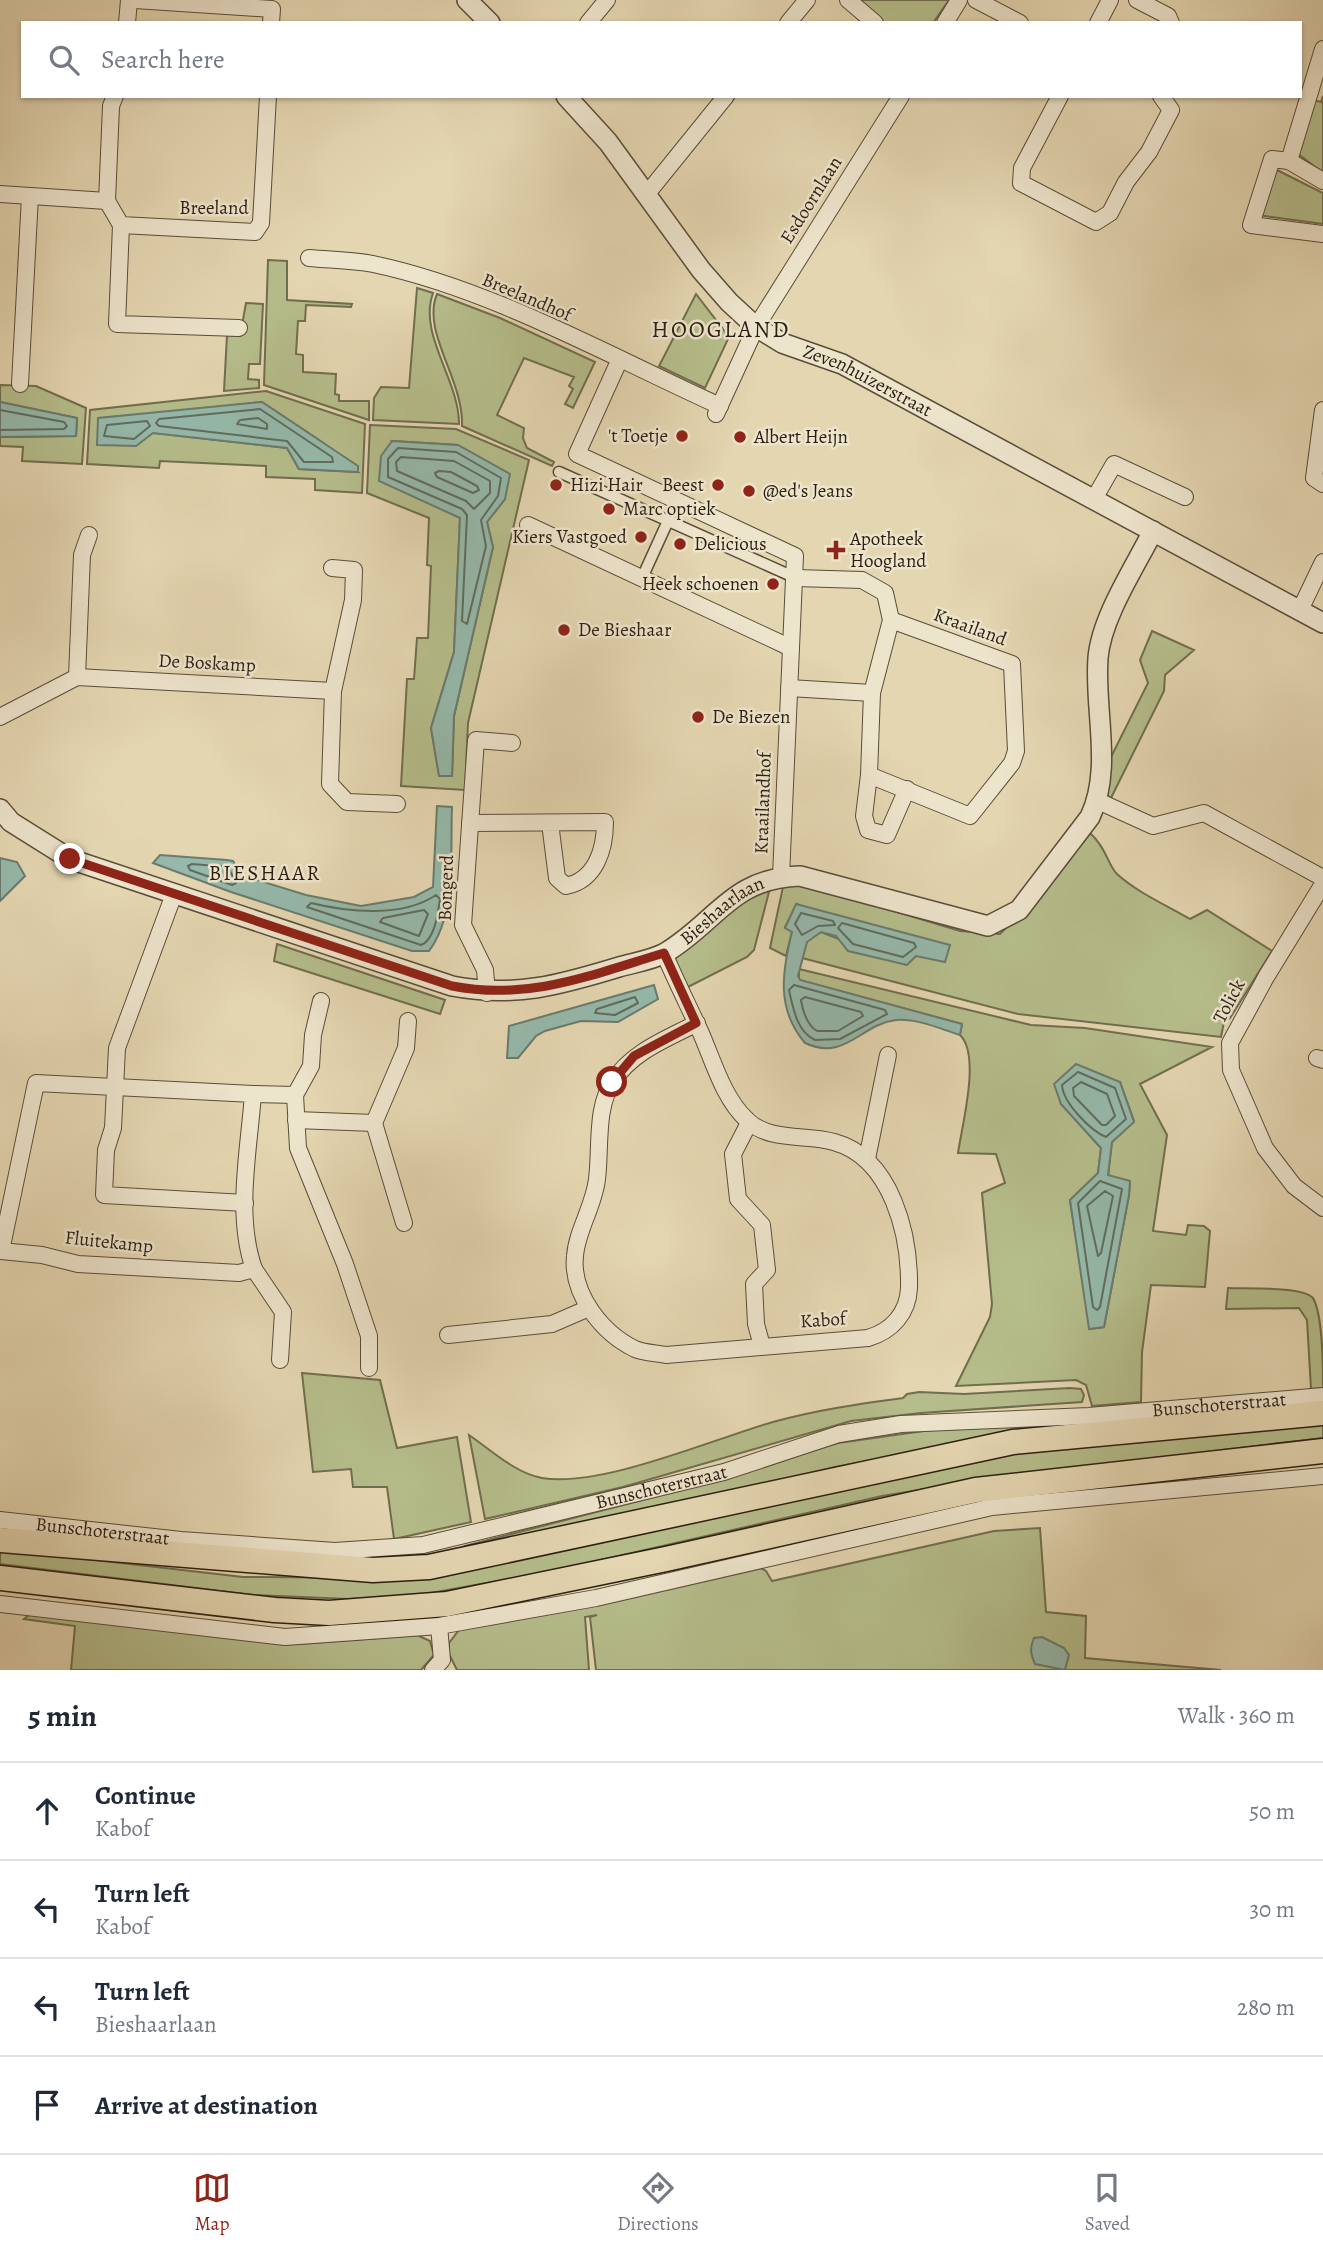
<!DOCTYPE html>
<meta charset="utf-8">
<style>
:root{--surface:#fff;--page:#f6f6f7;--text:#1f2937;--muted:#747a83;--line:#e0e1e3;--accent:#8f2418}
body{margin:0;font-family:Alegreya,serif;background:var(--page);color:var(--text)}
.stop{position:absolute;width:21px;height:21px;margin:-16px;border:5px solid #8f2418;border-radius:50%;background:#fff}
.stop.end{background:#8f2418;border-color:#fff;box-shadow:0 2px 7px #0008}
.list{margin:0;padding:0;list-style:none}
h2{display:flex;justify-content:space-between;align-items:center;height:91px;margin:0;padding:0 28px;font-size:30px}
h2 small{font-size:23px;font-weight:400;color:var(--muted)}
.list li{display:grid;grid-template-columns:46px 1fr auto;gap:21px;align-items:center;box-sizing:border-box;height:98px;padding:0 28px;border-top:2px solid var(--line)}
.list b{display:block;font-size:26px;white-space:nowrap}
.list p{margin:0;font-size:23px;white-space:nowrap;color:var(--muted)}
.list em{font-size:23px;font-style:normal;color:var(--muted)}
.icon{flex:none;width:38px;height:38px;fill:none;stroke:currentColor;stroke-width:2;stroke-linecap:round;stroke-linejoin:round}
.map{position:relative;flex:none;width:1323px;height:1670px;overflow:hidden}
.search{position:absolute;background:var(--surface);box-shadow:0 2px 5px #0004;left:21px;right:21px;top:21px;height:77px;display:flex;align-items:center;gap:18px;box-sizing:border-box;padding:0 24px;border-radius:0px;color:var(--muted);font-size:26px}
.sheet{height:483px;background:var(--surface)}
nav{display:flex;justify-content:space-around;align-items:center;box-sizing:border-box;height:98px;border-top:2px solid var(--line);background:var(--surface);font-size:19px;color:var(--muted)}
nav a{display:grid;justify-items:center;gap:4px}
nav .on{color:var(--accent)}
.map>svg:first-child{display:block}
</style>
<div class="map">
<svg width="1323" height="1670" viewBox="0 0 1323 1670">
<rect width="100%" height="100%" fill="#e4d6b1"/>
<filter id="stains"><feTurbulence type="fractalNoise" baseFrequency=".00286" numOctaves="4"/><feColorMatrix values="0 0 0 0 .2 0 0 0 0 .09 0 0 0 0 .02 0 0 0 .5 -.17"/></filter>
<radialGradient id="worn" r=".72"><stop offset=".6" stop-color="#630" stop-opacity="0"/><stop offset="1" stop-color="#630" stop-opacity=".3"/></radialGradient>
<path fill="#b5bd8b" stroke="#706e4e" stroke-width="2" fill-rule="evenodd" d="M858,0H949L933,23H885Z
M1323,96V173L1297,153L1310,99L1321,102Z
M1273,168L1323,193V224L1258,215Z
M268,260L287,261V300L352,304L351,307L306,305L305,321H298L296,354L303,355V372L336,374L335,394L339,395V401H369V420L264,385Z
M417,288L433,293C418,335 459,379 459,424L373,420L374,398L381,387L409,388Z
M437,294L500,318L595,362L573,408L565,404L573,389L569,386L574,377L524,358L497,415L524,428L523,438L527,448L554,462L552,466L462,426C464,380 421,332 437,294Z
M696,294L729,337L705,388L659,366Z
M246,303L263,304L260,364H249L248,379L259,380V388L224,391L227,335L240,336Z
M0,385L36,386L86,408L82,464L22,461L23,447L0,446V437L76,436L77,418L0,402Z
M266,391L365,424L362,493L315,490V479L266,477V466L160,461L159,468L87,464L90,410ZM262,402L319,440L358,472L299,469L287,448L153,433L206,408Z
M370,425L456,429L529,460L468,723L465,790L401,786L407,679H414L417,638H428L431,566L427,565L429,518L367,493ZM392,441L458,445L505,499L487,522L493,547L454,716L452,776L439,775L431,728L454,652L460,518Z
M1152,631L1194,650L1165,675L1164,691L1111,798L1105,794V769L1148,683L1140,660Z
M1090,833C1106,847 1108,865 1117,874C1138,893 1166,905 1190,919L1207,910L1272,951L1230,1018L1224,1022L1221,1037L1018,1014L802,958L807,941L821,932L906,965L797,904L785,927L792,932L786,956L770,948L784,882L805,884L960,931L1000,934L1041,893Z
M771,884L754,950L747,957L684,989L671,953L739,901Z
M277,944L445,1000L440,1014L274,961Z
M799,969L1031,1025L1085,1028L1212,1047L1140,1084L1167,1135L1153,1231L1186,1235L1188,1225L1204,1226L1210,1231L1205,1287L1151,1285L1142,1352L1141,1402L1092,1406L1086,1385L1076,1380L956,1386L990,1317L992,1304L982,1193L1005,1183L996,1154L958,1153C962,1125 981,1055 960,1035L962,1024L799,980ZM1120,1082L1134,1121L1112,1142L1108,1176L1130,1181L1129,1195L1104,1327L1090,1329L1070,1200L1098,1173L1101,1148L1061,1104Z
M1228,1288C1245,1289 1303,1286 1313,1298C1323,1315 1323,1365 1323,1388L1311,1389L1307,1320L1299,1308L1226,1309Z
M302,1373L380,1380L397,1448L457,1437L471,1522L394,1539L387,1487H353L351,1469L313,1472Z
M1070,1388L1081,1389L1084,1395L1082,1402L921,1413L851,1421L623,1487L485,1519L469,1435C491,1450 515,1473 542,1478C601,1488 713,1439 773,1422C816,1410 859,1404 903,1398L907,1394L919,1392L964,1394Z
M1323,1421V1438L1005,1476L882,1496L548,1572L414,1596L349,1599L253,1595L0,1564V1549L243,1577L413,1578L1016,1453Z
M1042,1425L1052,1428L835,1467L680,1505L457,1551L465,1546L708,1483L838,1443L938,1429Z
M1040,1528L1046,1612L1086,1616L1085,1658L1221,1670H596L590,1617L597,1615L585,1617L589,1670H457L449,1654V1643L459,1630L561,1611L759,1567L766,1571L772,1581L994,1531Z
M31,1613L299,1644L417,1635L430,1641L434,1655L421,1670H71L75,1626L24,1619Z"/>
<path fill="#95b9ab" stroke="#6b7b6d" stroke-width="2" d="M0,402L77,418L76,436L0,437Z
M262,402L358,466V472L299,469L287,448L153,433L136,446L97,445L98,418Z
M392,441L458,445L510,474L505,499L487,522L493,547L454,716L452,776H439L431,728L454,652L460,518L379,481L381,456Z
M437,806L452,807C450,852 457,914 429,951H412L231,892L153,863L160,855L227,860L233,861L241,875L306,895L361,906L414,897L433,887Z
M0,858L17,862L25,876L0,901Z
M796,904L950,945L945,962L916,956L907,965L848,951L836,936L821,932L807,942L798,976L800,980L962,1024L960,1035C941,1029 916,1018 896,1020C861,1024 845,1062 805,1043C776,1009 782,972 792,932L785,928Z
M654,985L658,999L618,1022L581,1021L545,1031L536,1036L518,1058H507L509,1026Z
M1076,1064L1120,1082L1134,1122L1112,1142L1108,1175L1130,1181L1129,1195L1104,1327L1089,1329L1070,1200L1098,1173L1101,1148L1061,1104L1054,1084Z
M1042,1637L1064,1648L1069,1655L1065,1670L1035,1664C1030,1653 1030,1648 1034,1638Z"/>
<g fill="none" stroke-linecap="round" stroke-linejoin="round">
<path stroke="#606c5e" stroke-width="2" d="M260,409L332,457L333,462H304L287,441L159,426L156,423L159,419Z
M0,410L64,422L67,426L64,429L0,430
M258,418L267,424V429L237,424L240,420Z
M147,421L150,426L134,439L104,436L107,425Z
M398,448L456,452L501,478L498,496L481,520L486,546L467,624L462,621L467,515L462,509L388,477V459Z
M401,457L454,461L490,481V493L474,509L466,501L397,471L396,462Z
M439,471L451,472L477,486L479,490L473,493L437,477L435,473Z
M192,864L228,867L236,883L232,885L190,870L188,866Z
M436,895L440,899C438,912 435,940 421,945L307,907L311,903C348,912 402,918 436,895Z
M424,910L428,914L419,936L380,922L383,918Z
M801,913L833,921L835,925L818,926L802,935L795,924Z
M842,923L914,943L916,947L903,957L853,944L838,928Z
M794,985L885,1010L887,1014L840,1039L815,1040C797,1032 793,1008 789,990Z
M635,997L638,1003L615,1015L595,1013L597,1009Z
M805,997L861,1012L863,1016L838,1031H817C807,1025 803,1012 801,1000Z
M1078,1072L1115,1088L1126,1119L1106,1137C1091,1131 1063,1103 1062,1085Z
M1081,1082L1107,1094L1115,1116L1106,1125H1102L1074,1096L1073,1088Z
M1100,1181L1122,1189L1100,1307L1097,1310L1093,1307L1078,1203Z
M1105,1191L1113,1196L1101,1253L1098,1256L1087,1206Z"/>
<defs>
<path id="pedestrian" d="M559,472L796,578
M642,578L677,501"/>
<g id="minor">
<path d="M135,0L272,9L271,23"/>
<path d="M848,0L875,23"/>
<path d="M976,0L1020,23"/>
<path d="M1137,0L1168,16L1171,23"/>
<path d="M127,23L129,0"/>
<path d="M588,23L607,0"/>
<path d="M788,23L807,0"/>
<path d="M945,23L959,0"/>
<path d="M1098,23L1110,0"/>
<path d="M1323,49L1289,161L1272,159L1251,225L1323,234"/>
<path d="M1060,96L1022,168L1021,183L1096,222L1110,213L1126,182L1149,152L1171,110L1161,96"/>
<path d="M1289,161L1323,181"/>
<path d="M0,194L107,201L121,225L255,232L261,223L268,96"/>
<path d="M646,195L726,96"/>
<path d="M107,201L111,106L115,96"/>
<path d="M121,225L117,324L239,328"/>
<path d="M309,258C330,260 352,260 373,264C492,289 609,356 720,406"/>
<path d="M619,361L577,454L795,556L781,877"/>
<path d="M20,384L30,196"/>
<path d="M1323,410L1314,478L1323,484"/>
<path d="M716,414L756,327L901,96"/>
<path d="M1094,499L1114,464L1185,497"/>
<path d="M528,525L791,648"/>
<path d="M332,568L354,570L353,600L333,691L330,784L347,802L397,804"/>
<path d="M796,578L862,580L885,593L891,620L872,693L869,775L970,816L1012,763L1016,751L1012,664L891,620"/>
<path d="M1300,610L1323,562"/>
<path d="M77,677L82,555L89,535"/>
<path d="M789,688L872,693"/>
<path d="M0,717L77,677L333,691"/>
<path d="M869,775L864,816L868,830L887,835L907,789"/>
<path d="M1098,801L1153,826L1204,813L1323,878"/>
<path d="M470,823L605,822C605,849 596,880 566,886L557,878L550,823"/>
<path d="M1323,884L1266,977L1230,1043L1231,1070L1265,1148L1294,1186L1323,1208"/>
<path d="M174,894L117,1048L113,1128L106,1150L104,1195L245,1203"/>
<path d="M664,953C675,979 688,1005 700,1031C713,1060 723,1098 747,1120C769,1142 807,1134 834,1142C892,1158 910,1235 909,1288C908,1313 892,1331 868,1338L666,1355C656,1353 644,1353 635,1349C602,1333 571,1294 575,1256C577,1230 594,1206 597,1179C601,1148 595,1106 614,1080C633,1051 667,1039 697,1023"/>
<path d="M487,993L485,970L463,925L476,740L512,743"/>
<path d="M321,1001L313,1035L311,1066L295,1095L298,1148L345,1264L369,1336V1368"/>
<path d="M1317,1058L1323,1060"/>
<path d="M36,1083L253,1094C249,1150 235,1215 254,1269L239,1273L78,1264L42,1255L1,1251Z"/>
<path d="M253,1094L295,1095"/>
<path d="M296,1120L374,1123"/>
<path d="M749,1123L733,1154L738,1199L762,1225L767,1270L754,1284L756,1324L762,1346"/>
<path d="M867,1159L888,1055"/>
<path d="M404,1223L374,1123L406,1048L408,1021"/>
<path d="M254,1269L283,1312L280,1360"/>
<path d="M448,1335L552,1324L589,1308"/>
<path id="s1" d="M0,1520L181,1540L335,1551L423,1545L724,1472L839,1434L901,1424L1089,1416L1323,1396"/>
<path d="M0,1604L285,1637L439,1626L596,1598L992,1507L1323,1476"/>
<path d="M433,1670L442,1660L439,1626"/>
</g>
<g id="tertiary">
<path d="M467,0L490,23"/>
<path id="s2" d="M566,96L608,142L701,270L729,302L756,327L782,343L842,364L1323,623"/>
<path id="s3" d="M0,809L11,822L70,859L452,986C515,998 560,985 619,967C633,963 652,960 665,953C717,922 731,878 800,876L988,926L1019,910L1090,817C1113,768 1094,711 1098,658C1101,618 1135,567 1153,531"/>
</g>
<path id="primary" d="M0,1540L373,1570L429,1567L1013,1442L1323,1413
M0,1578L275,1610L329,1613L447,1604L666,1559L976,1490L1323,1451"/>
</defs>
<use href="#pedestrian" stroke="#5a4d38" stroke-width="13"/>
<use href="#minor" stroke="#5a4d38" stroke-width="18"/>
<use href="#tertiary" stroke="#5a4d38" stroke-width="22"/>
<use href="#primary" stroke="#2c1f10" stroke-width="27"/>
<use href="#pedestrian" stroke="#ede4cc" stroke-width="10"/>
<use href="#minor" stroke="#ede4cc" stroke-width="16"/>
<use href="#tertiary" stroke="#ede4cc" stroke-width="19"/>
<use href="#primary" stroke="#e4d6b1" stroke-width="24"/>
</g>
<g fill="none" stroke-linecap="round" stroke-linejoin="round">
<path stroke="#8f2418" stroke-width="9" d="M70,859L452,986C529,1001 591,975 664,953L696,1023L634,1056L612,1082"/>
</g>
<g fill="#8f2418" stroke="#ede4cc" stroke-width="2.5">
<circle cx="682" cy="436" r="7"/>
<circle cx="740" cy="437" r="7"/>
<circle cx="556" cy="485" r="7"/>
<circle cx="718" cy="485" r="7"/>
<circle cx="749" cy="491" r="7"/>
<circle cx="609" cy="509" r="7"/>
<circle cx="641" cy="537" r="7"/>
<circle cx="680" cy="544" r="7"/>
<path d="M832.5 539.5h7v7h7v7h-7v7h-7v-7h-7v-7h7z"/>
<circle cx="773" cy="584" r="7"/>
<circle cx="564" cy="630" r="7"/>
<circle cx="698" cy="717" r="7"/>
</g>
<g text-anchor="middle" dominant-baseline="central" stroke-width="5" stroke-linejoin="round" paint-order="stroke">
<g font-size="19" fill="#2c1f10" stroke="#ede4cc">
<text transform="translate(811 200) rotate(-58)">Esdoornlaan</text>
<text x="214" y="208">Breeland</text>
<text transform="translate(527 297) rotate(23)">Breelandhof</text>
<text stroke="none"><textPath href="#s2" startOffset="424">Zevenhuizerstraat</textPath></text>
<text transform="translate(970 627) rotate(20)">Kraailand</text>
<text transform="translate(207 663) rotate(3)">De Boskamp</text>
<text transform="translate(763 803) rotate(-88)">Kraailandhof</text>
<text transform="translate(446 888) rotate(-88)">Bongerd</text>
<text stroke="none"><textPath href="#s3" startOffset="779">Bieshaarlaan</textPath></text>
<text transform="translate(1229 1001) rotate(-62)">Tolick</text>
<text transform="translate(109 1242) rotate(6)">Fluitekamp</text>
<text transform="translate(823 1320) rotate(-4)">Kabof</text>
<text stroke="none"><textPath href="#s1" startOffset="1237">Bunschoterstraat</textPath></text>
<text stroke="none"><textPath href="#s1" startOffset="670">Bunschoterstraat</textPath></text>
<text stroke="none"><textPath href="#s1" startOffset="103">Bunschoterstraat</textPath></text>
</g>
<g font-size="19" fill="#2c1f10" stroke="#ede4cc" text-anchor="start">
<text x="668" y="436" text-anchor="end">'t Toetje</text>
<text x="754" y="437">Albert Heijn</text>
<text x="570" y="485">Hizi Hair</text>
<text x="704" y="485" text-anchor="end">Beest</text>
<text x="763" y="491">@ed's Jeans</text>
<text x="623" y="509">Marc optiek</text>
<text x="627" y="537" text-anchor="end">Kiers Vastgoed</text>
<text x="850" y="539">Apotheek<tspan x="850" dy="22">Hoogland</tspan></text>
<text x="694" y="544">Delicious</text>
<text x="759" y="584" text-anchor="end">Heek schoenen</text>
<text x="578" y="630">De Bieshaar</text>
<text x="712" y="717">De Biezen</text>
</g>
<g font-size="21" letter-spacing="2" fill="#2c1f10" stroke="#ede4cc">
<text x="265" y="873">BIESHAAR</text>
</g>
<g font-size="23" letter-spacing="2" fill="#2c1f10" stroke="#ede4cc">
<text x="721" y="329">HOOGLAND</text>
</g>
</g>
<rect width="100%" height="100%" filter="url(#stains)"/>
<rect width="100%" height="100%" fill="url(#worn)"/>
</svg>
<div class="stop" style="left:612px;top:1082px"></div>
<div class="stop end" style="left:70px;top:859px"></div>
<div class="search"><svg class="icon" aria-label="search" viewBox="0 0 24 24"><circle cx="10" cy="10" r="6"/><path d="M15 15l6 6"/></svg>Search here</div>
</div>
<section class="sheet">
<h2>5 min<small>Walk · 360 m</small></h2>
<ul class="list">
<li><svg class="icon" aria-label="ahead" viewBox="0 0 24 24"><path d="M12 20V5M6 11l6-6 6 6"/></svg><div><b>Continue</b><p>Kabof</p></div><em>50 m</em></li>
<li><svg class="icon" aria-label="left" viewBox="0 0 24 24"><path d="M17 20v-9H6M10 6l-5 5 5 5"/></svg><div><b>Turn left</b><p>Kabof</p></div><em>30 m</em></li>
<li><svg class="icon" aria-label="left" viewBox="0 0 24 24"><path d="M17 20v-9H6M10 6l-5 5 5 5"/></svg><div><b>Turn left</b><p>Bieshaarlaan</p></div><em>280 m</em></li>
<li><svg class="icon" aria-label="arrive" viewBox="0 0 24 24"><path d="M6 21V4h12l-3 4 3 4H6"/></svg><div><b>Arrive at destination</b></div></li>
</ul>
</section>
<nav>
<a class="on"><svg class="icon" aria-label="map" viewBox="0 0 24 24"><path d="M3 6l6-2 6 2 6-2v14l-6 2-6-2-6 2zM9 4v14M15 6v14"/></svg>Map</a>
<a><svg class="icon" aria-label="directions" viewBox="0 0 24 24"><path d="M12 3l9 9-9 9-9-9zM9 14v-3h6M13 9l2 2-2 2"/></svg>Directions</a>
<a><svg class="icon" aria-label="saved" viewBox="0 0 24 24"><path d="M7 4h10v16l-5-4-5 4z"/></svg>Saved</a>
</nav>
